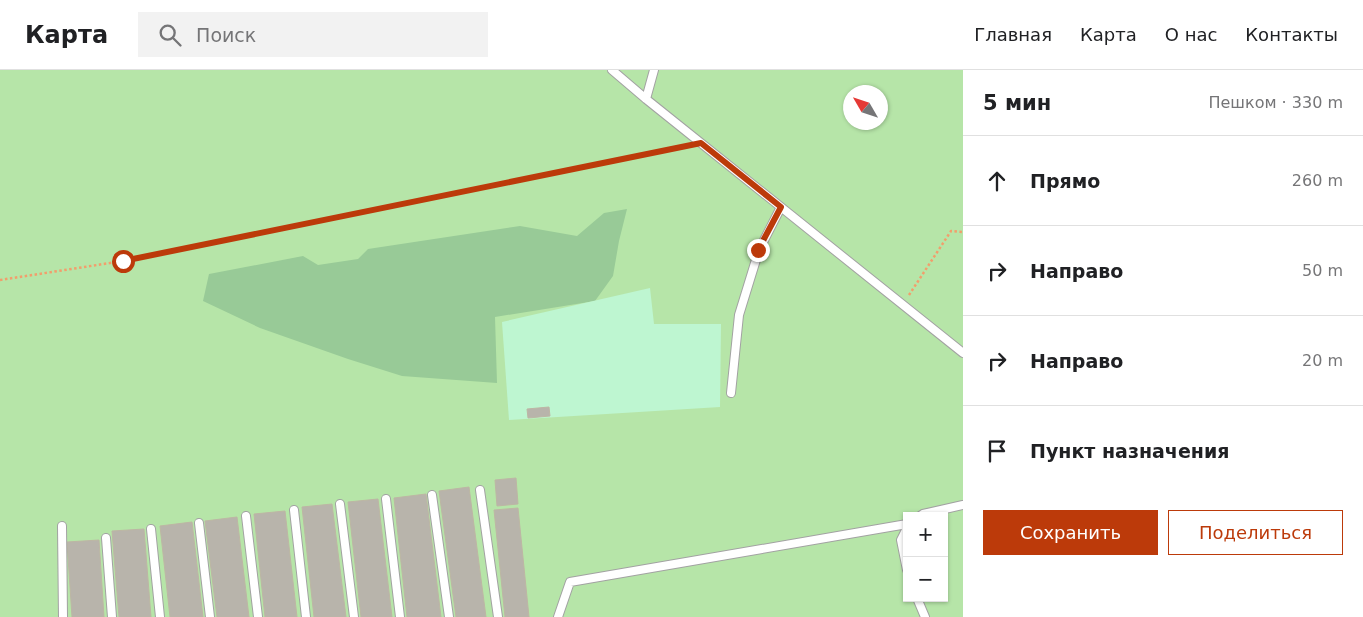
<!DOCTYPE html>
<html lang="ru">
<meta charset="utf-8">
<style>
:root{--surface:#fff;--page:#f2f2f2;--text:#202124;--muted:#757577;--line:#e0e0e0;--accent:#bc3a0a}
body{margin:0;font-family:"DejaVu Sans",sans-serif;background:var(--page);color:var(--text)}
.controls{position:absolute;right:15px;bottom:15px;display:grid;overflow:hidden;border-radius:0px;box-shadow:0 1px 4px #0004}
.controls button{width:45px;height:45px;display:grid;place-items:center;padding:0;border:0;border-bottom:1px solid var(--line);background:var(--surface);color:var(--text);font:25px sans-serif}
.compass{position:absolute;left:843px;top:15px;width:45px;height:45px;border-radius:50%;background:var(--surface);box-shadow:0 1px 4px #0004;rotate:309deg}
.stop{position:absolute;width:15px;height:15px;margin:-11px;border:4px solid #bc3a0a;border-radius:50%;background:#fff}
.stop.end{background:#bc3a0a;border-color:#fff;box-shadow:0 1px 5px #0008}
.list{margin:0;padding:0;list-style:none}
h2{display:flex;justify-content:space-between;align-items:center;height:65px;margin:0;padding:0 20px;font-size:21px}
h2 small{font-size:16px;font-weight:400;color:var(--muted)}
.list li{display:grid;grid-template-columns:32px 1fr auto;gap:15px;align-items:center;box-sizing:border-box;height:90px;padding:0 20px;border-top:1px solid var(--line)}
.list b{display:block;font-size:19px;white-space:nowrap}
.list em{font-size:16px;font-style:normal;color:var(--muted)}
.actions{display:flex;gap:10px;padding:15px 20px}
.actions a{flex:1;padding:11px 0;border:1px solid var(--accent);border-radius:0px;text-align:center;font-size:18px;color:var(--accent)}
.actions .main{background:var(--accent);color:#fff}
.icon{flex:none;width:28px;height:28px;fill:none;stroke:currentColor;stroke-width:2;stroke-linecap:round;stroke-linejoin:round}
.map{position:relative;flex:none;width:963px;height:547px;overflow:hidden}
header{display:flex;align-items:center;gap:30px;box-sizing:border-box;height:70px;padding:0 25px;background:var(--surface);border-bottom:1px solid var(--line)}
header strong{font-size:24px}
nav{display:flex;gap:28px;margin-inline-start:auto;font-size:18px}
.search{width:350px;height:45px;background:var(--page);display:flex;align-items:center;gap:12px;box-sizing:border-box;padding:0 18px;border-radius:0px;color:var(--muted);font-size:19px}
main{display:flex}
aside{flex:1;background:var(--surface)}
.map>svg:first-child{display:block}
</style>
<header>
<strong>Карта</strong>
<div class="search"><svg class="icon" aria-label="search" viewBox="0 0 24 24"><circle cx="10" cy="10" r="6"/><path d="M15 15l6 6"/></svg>Поиск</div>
<nav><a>Главная</a><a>Карта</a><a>О нас</a><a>Контакты</a></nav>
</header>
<main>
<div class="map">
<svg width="963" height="547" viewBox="0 0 963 547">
<rect width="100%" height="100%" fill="#ecebe1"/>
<path fill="#b6e5a8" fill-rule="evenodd" d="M0,0H963V547H0ZM851,22H881V52H851ZM907,446H944V528H907Z"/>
<path fill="#98ca97" d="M627,139L619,171L613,206L595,231L495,247L497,313L402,306L348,289L260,258L203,231L209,204L303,186L318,195L358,189L368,179L520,156L577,166L604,143Z"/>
<path fill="#bef6d1" d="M650,218L654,254H721L720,337L509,350L502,252Z"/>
<path fill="#b8b4ab" stroke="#bdb6a4" d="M549,337L550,346L528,348L527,339Z
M516,408L518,434L497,436L495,410Z
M469,417L486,547H456L439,421Z
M426,424L441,547H407L394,428Z
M378,429L392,547H361L348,432Z
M332,434L346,547H314L302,437Z
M518,438L529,547H505L494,440Z
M285,441L297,547H265L254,444Z
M237,447L249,547H217L205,451Z
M192,452L203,547H170L160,456Z
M144,459L151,547H119L112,461Z
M99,470L104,547H72L67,472Z"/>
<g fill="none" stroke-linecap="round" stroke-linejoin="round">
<defs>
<path id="service" d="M612,0L646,29L963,283
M646,29L654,0
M731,323L739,245L759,180L781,137
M480,420L498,547
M432,425L449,547
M386,429L400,547
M340,434L354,547
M294,440L306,547
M246,446L258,547
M920,446L923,444L963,435
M199,453L210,547
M62,456L63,547
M907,458L901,470L907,500
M151,459L160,547
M106,468L112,547
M917,528L925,547
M558,547L570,512L907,454"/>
</defs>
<use href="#service" stroke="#a2a2a2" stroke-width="10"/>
<path stroke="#f29e6c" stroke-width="2.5" stroke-dasharray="2.5 2.5" stroke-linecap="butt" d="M0,210L123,191L687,76
M909,225L951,161L963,162"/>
<use href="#service" stroke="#fff" stroke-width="8"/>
</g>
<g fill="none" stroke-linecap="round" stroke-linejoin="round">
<path stroke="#bc3a0a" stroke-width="6" d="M123,191L701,73L781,137L758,180"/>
</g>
</svg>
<div class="controls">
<button>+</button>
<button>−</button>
</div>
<svg class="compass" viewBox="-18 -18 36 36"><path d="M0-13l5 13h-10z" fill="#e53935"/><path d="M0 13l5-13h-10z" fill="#757577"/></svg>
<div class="stop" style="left:123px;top:191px"></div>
<div class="stop end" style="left:758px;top:180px"></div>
</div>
<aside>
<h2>5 мин<small>Пешком · 330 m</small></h2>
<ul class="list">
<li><svg class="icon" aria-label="ahead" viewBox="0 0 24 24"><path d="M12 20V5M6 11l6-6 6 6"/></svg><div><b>Прямо</b></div><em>260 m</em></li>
<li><svg class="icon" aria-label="right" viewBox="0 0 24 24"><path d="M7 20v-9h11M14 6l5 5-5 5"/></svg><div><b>Направо</b></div><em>50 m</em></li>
<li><svg class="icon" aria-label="right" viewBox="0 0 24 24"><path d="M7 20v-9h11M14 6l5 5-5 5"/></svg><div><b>Направо</b></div><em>20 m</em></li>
<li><svg class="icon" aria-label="arrive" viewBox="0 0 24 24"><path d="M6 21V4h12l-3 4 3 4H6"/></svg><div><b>Пункт назначения</b></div></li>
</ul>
<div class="actions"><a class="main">Сохранить</a><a>Поделиться</a></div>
</aside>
</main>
